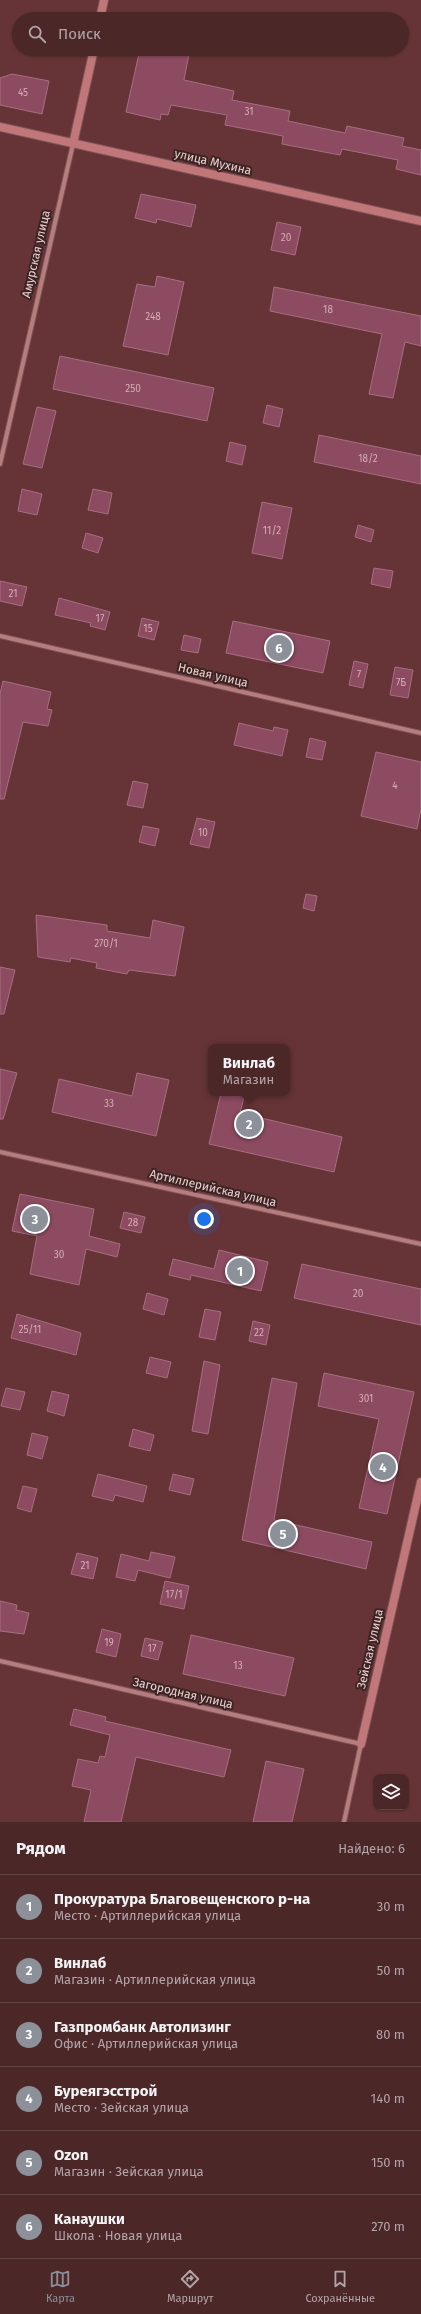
<!DOCTYPE html>
<html lang="ru">
<meta charset="utf-8">
<style>
:root{--surface:#4c2728;--page:#532f30;--text:#f1f3f6;--muted:#b2a5a8;--line:#634445;--accent:#8c9099}
body{margin:0;font-family:"Fira Sans",sans-serif;background:var(--page);color:var(--text)}
.controls{position:absolute;right:12px;bottom:12px;display:grid;overflow:hidden;border-radius:8px;box-shadow:0 1px 3px #0004}
.controls button{width:36px;height:36px;display:grid;place-items:center;padding:0;border:0;border-bottom:1px solid var(--line);background:var(--surface);color:var(--text);font:20px sans-serif}
.you{position:absolute;left:204px;top:1219px;width:14px;height:14px;margin:-10px;border:3px solid #fff;border-radius:50%;background:#1a73e8;box-shadow:0 0 0 6px #1a73e833}
.badge{display:grid;place-items:center;width:26px;height:26px;border-radius:50%;background:var(--accent);color:#fff;font-size:13px;font-weight:700}
.pin{position:absolute;translate:-50% -50%;border:2px solid #fff;box-shadow:0 1px 4px #0006}
.popup{position:absolute;left:208px;top:1044px;width:82px;height:52px;box-sizing:border-box;display:grid;place-content:center;border-radius:8px;background:var(--surface);filter:drop-shadow(0 1px 3px #0005);font-size:13px;white-space:nowrap;color:var(--muted)}
.popup b{font-size:15px;color:var(--text)}
.popup::after{content:'';position:absolute;left:50%;top:100%;margin-left:-8px;border:8px solid transparent;border-top-color:var(--surface)}
.list{margin:0;padding:0;list-style:none}
h2{display:flex;justify-content:space-between;align-items:center;height:52px;margin:0;padding:0 16px;font-size:17px}
h2 small{font-size:13px;font-weight:400;color:var(--muted)}
.list li{display:grid;grid-template-columns:26px 1fr auto;gap:12px;align-items:center;box-sizing:border-box;height:64px;padding:0 16px;border-top:1px solid var(--line)}
.list b{display:block;font-size:15px;white-space:nowrap}
.list p{margin:0;font-size:13px;white-space:nowrap;color:var(--muted)}
.list em{font-size:13px;font-style:normal;color:var(--muted)}
.icon{flex:none;width:22px;height:22px;fill:none;stroke:currentColor;stroke-width:2;stroke-linecap:round;stroke-linejoin:round}
.map{position:relative;flex:none;width:421px;height:1822px;overflow:hidden}
.search{position:absolute;background:var(--surface);box-shadow:0 1px 3px #0004;left:12px;right:12px;top:12px;height:44px;display:flex;align-items:center;gap:10px;box-sizing:border-box;padding:0 14px;border-radius:22px;color:var(--muted);font-size:15px}
.sheet{height:436px;background:var(--surface)}
nav{display:flex;justify-content:space-around;align-items:center;box-sizing:border-box;height:56px;border-top:1px solid var(--line);background:var(--surface);font-size:11px;color:var(--muted)}
nav a{display:grid;justify-items:center;gap:2px}
nav .on{color:var(--accent)}
.map>svg:first-child{display:block}
</style>
<div class="map">
<svg width="421" height="1822" viewBox="0 0 421 1822">
<rect width="100%" height="100%" fill="#663436"/>
<path fill="#8d4b62" stroke="#a56f80" d="M140,49H190L184,80L234,91L232,100L290,111L288,121L345,133L347,126L404,138L402,146L421,150V175L396,169L398,160L342,149L340,155L282,144L283,136L225,125L227,115L171,105L168,115L161,114L160,120L126,112Z
M12,74L49,81L42,114L0,105V78Z
M141,194L196,205L191,227L157,219L156,223L135,218Z
M277,222L301,227L295,255L271,250Z
M157,276L184,282L168,355L123,346L137,284L155,287Z
M274,287L421,316V346L405,342L393,398L369,394L382,334L270,311Z
M60,356L214,388L207,421L53,389Z
M267,405L283,409L279,427L263,423Z
M37,407L56,411L42,468L23,464Z
M319,435L421,456V484L314,462Z
M230,442L246,446L242,465L226,461Z
M22,489L42,494L37,515L18,511Z
M93,489L112,493L108,514L88,510Z
M262,502L292,508L282,559L252,553Z
M358,525L374,530L371,542L355,537Z
M86,533L103,538L98,553L82,548Z
M374,568L393,571L390,588L371,584Z
M0,581L27,587L22,606L0,601Z
M59,598L110,612L105,630L90,626L91,623L55,615Z
M142,618L159,622L154,640L138,636Z
M233,621L330,641L323,673L226,653Z
M184,635L201,639L198,653L181,650Z
M354,661L368,664L363,688L349,685Z
M395,667L413,670L408,698L390,695Z
M3,681L51,692L47,709L52,710L48,726L23,722L4,799H0V694Z
M239,723L273,731L274,727L288,730L282,756L234,745Z
M310,738L326,742L322,760L306,757Z
M376,752L421,762V809L417,829L361,816Z
M133,781L148,784L143,808L127,805Z
M197,818L215,822L209,848L190,844Z
M143,826L159,829L155,846L139,842Z
M306,894L317,896L314,911L303,908Z
M36,915L107,925V931L150,938L153,920L184,927L175,976L129,970L127,974L96,968L97,963L71,958L70,962L38,957Z
M0,967L15,970L4,1014H0Z
M0,1069L17,1073L3,1119H0Z
M137,1073L169,1080L156,1136L52,1112L59,1079L132,1096Z
M221,1093H245L240,1113L342,1137L334,1172L209,1144Z
M20,1194L94,1209L89,1236L120,1244L117,1257L86,1249L79,1285L30,1274L37,1236L12,1231Z
M124,1212L145,1217L141,1233L120,1228Z
M219,1250L268,1262L261,1291L191,1275L190,1280L169,1275L173,1259L214,1269Z
M302,1264L421,1289V1325L294,1298Z
M147,1293L168,1299L164,1315L143,1309Z
M205,1309L221,1312L215,1340L199,1337Z
M17,1314L81,1333L76,1355L11,1338Z
M253,1321L270,1325L266,1345L249,1341Z
M150,1357L171,1362L167,1378L146,1373Z
M204,1361L220,1365L208,1434L192,1431Z
M324,1373L414,1392L387,1514L359,1508L379,1419L318,1406Z
M272,1378L297,1383L274,1520L372,1542L366,1569L242,1540Z
M6,1388L25,1392L20,1410L1,1406Z
M52,1391L69,1395L64,1416L47,1411Z
M133,1429L154,1435L150,1451L129,1446Z
M32,1433L48,1437L42,1459L27,1455Z
M98,1474L147,1486L143,1502L115,1495L113,1501L92,1496Z
M173,1474L194,1479L190,1495L169,1490Z
M23,1486L37,1489L31,1512L17,1508Z
M151,1552L175,1557L170,1578L138,1570L135,1581L116,1577L121,1554L149,1561Z
M77,1553L98,1558L93,1579L71,1574Z
M165,1581L189,1586L184,1609L160,1604Z
M0,1601L17,1605L16,1610L29,1613L24,1634L0,1631Z
M102,1629L121,1634L116,1657L96,1652Z
M191,1635L294,1658L285,1696L183,1674Z
M145,1638L163,1642L158,1660L141,1656Z
M74,1709L106,1717L105,1721L231,1750L224,1777L136,1757L121,1822H84L91,1790L72,1786L78,1759L98,1763L100,1756L105,1757L110,1735L70,1725Z
M266,1761L304,1769L292,1822H253Z"/>
<g fill="none" stroke-linecap="round" stroke-linejoin="round">
<defs>
<path id="street" d="M0,464L73,144
M0,636L421,733
M0,1152L421,1244
M0,1661L361,1744L344,1822"/>
<path id="secondary" d="M100,19L104,0
M0,127L421,221
M73,144L94,49
M361,1744L421,1482"/>
</defs>
<use href="#street" stroke="#7d5355" stroke-width="6"/>
<use href="#secondary" stroke="#7d5355" stroke-width="10"/>
<use href="#street" stroke="#b67d7e" stroke-width="4"/>
<use href="#secondary" stroke="#c1777a" stroke-width="8"/>
</g>
<g text-anchor="middle" dominant-baseline="central" stroke-width="4" stroke-linejoin="round" paint-order="stroke">
<g font-size="10" fill="#d5acb2">
<text x="23" y="93">45</text>
<text x="249" y="112">31</text>
<text x="286" y="238">20</text>
<text x="328" y="310">18</text>
<text x="153" y="317">248</text>
<text x="133" y="389">250</text>
<text x="368" y="459">18/2</text>
<text x="272" y="531">11/2</text>
<text x="13" y="594">21</text>
<text x="100" y="619">17</text>
<text x="148" y="629">15</text>
<text x="359" y="675">7</text>
<text x="401" y="683">7Б</text>
<text x="395" y="786">4</text>
<text x="203" y="833">10</text>
<text x="106" y="944">270/1</text>
<text x="109" y="1104">33</text>
<text x="133" y="1223">28</text>
<text x="59" y="1255">30</text>
<text x="358" y="1294">20</text>
<text x="30" y="1330">25/11</text>
<text x="259" y="1333">22</text>
<text x="366" y="1399">301</text>
<text x="85" y="1566">21</text>
<text x="174" y="1595">17/1</text>
<text x="109" y="1643">19</text>
<text x="152" y="1649">17</text>
<text x="238" y="1666">13</text>
</g>
<g font-size="12" fill="#edcdcd" stroke="#3b2424">
<text transform="translate(213 162) rotate(13)">улица Мухина</text>
<text transform="translate(36 254) rotate(-77)">Амурская улица</text>
<text transform="translate(213 675) rotate(13)">Новая улица</text>
<text transform="translate(213 1188) rotate(13)">Артиллерийская улица</text>
<text transform="translate(370 1649) rotate(-77)">Зейская улица</text>
<text transform="translate(183 1693) rotate(13)">Загородная улица</text>
</g>
</g>
</svg>
<div class="controls">
<button><svg class="icon" aria-label="layers" viewBox="0 0 24 24"><path d="M12 4l9 5-9 5-9-5zM3 14l9 5 9-5"/></svg></button>
</div>
<div class="you"></div>
<div class="pin badge" style="left:240px;top:1271px">1</div>
<div class="pin badge" style="left:249px;top:1124px">2</div>
<div class="popup"><b>Винлаб</b>Магазин</div>
<div class="pin badge" style="left:35px;top:1219px">3</div>
<div class="pin badge" style="left:383px;top:1467px">4</div>
<div class="pin badge" style="left:283px;top:1534px">5</div>
<div class="pin badge" style="left:279px;top:648px">6</div>
<div class="search"><svg class="icon" aria-label="search" viewBox="0 0 24 24"><circle cx="10" cy="10" r="6"/><path d="M15 15l6 6"/></svg>Поиск</div>
</div>
<section class="sheet">
<h2>Рядом<small>Найдено: 6</small></h2>
<ul class="list">
<li><span class="badge">1</span><div><b>Прокуратура Благовещенского р-на</b><p>Место · Артиллерийская улица</p></div><em>30 m</em></li>
<li><span class="badge">2</span><div><b>Винлаб</b><p>Магазин · Артиллерийская улица</p></div><em>50 m</em></li>
<li><span class="badge">3</span><div><b>Газпромбанк Автолизинг</b><p>Офис · Артиллерийская улица</p></div><em>80 m</em></li>
<li><span class="badge">4</span><div><b>Буреягэсстрой</b><p>Место · Зейская улица</p></div><em>140 m</em></li>
<li><span class="badge">5</span><div><b>Ozon</b><p>Магазин · Зейская улица</p></div><em>150 m</em></li>
<li><span class="badge">6</span><div><b>Канаушки</b><p>Школа · Новая улица</p></div><em>270 m</em></li>
</ul>
</section>
<nav>
<a class="on"><svg class="icon" aria-label="map" viewBox="0 0 24 24"><path d="M3 6l6-2 6 2 6-2v14l-6 2-6-2-6 2zM9 4v14M15 6v14"/></svg>Карта</a>
<a><svg class="icon" aria-label="directions" viewBox="0 0 24 24"><path d="M12 3l9 9-9 9-9-9zM9 14v-3h6M13 9l2 2-2 2"/></svg>Маршрут</a>
<a><svg class="icon" aria-label="saved" viewBox="0 0 24 24"><path d="M7 4h10v16l-5-4-5 4z"/></svg>Сохранённые</a>
</nav>
